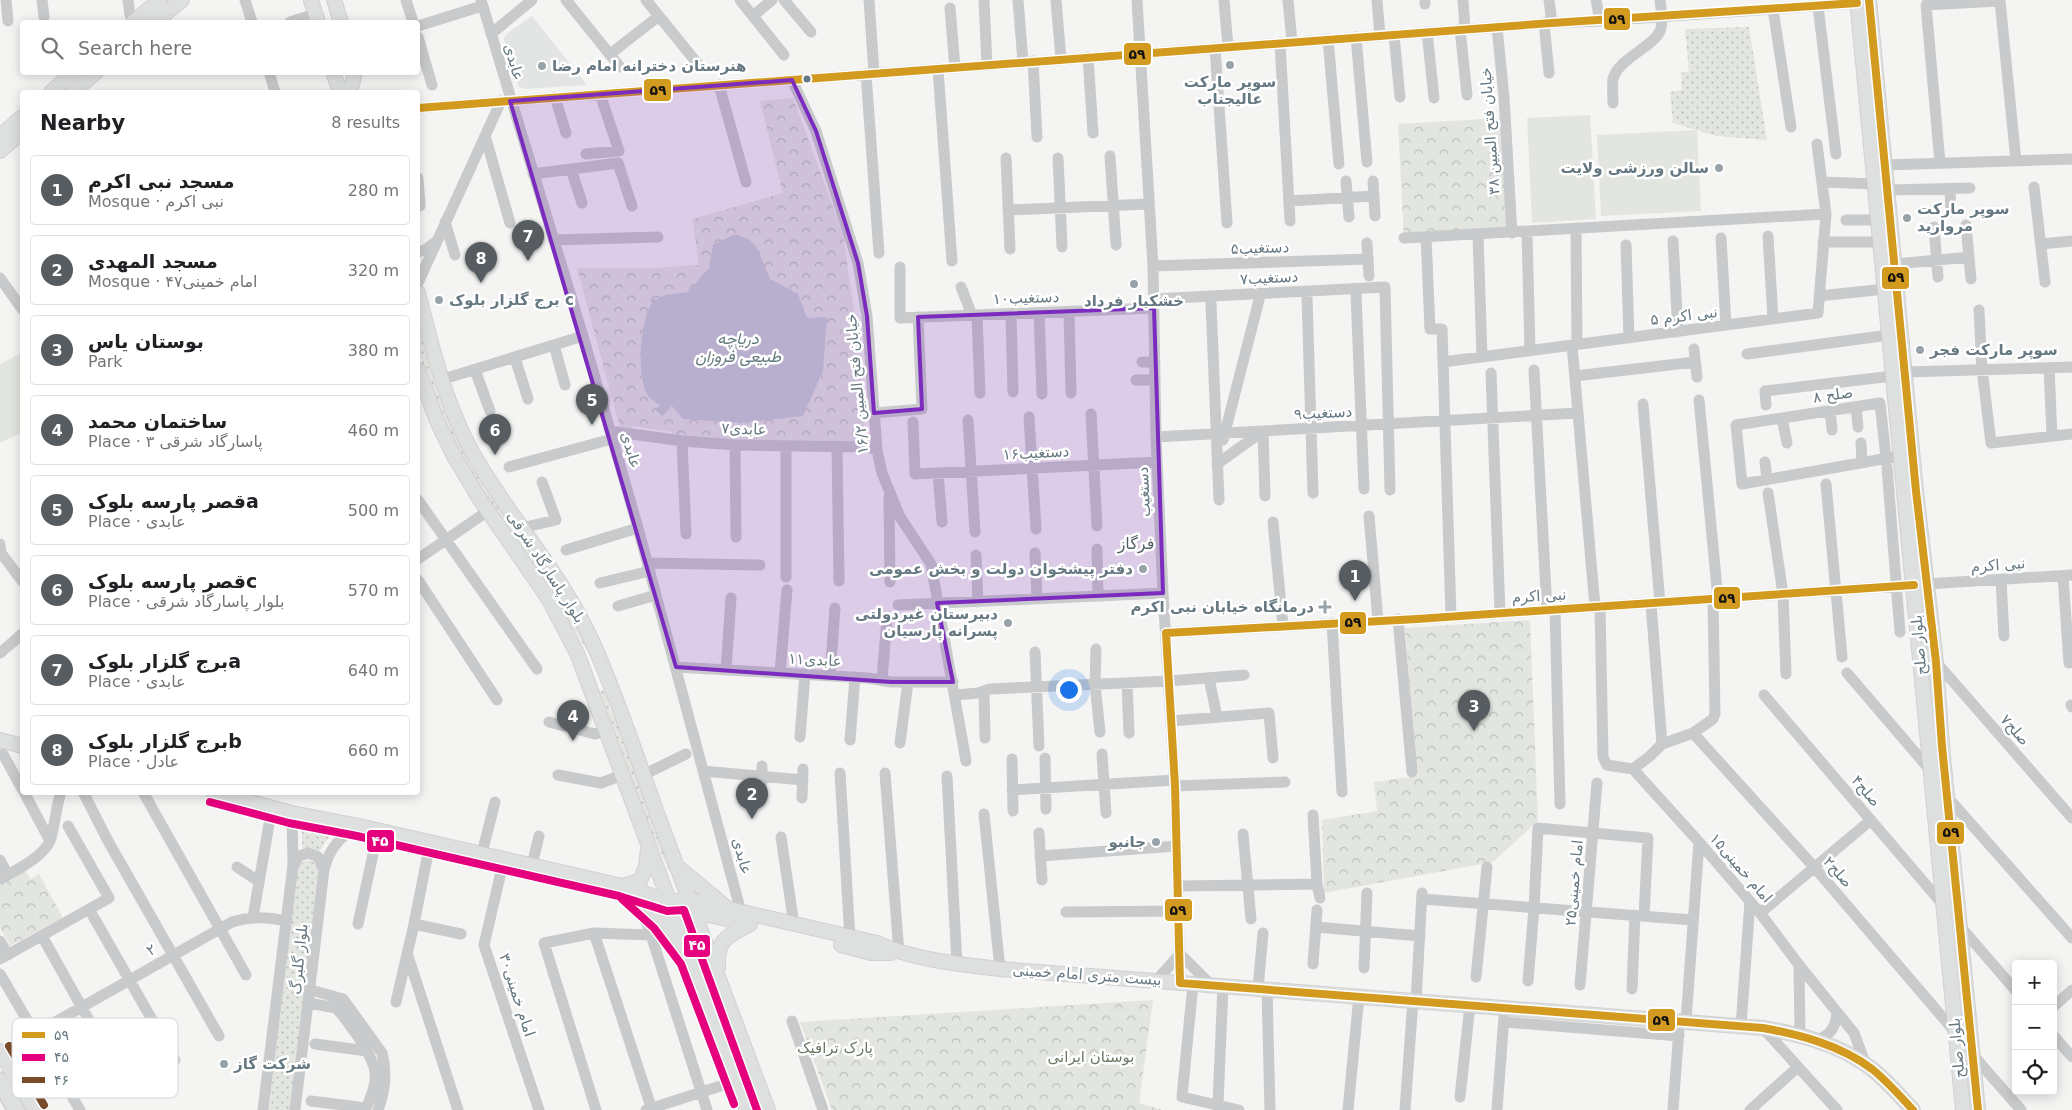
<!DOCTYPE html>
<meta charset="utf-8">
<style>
:root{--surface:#fff;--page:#f6f6f6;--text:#202124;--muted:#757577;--line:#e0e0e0;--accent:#565c60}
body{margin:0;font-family:"DejaVu Sans",Vazirmatn,sans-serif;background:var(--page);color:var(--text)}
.controls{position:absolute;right:15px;bottom:15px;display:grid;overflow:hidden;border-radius:5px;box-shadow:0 2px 12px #0003}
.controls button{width:45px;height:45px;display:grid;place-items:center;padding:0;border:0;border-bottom:1px solid var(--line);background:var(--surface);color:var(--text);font:25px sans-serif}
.you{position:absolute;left:1068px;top:689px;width:18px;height:18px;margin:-12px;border:4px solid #fff;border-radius:50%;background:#1a73e8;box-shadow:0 0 0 8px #1a73e833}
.badge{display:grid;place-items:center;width:32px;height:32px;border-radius:50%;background:var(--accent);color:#fff;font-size:16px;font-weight:700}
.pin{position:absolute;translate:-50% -41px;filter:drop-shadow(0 1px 2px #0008)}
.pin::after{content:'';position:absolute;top:26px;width:18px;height:15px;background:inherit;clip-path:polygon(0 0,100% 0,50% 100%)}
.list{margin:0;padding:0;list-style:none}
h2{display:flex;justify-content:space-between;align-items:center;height:65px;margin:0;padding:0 20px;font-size:21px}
h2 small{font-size:16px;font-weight:400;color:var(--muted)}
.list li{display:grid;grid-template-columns:32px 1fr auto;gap:15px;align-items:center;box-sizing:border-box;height:70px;margin:0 10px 10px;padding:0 10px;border:1px solid var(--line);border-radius:5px}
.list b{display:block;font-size:19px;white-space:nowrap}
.list p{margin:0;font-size:16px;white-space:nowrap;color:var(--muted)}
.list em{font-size:16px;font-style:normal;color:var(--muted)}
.icon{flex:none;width:28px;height:28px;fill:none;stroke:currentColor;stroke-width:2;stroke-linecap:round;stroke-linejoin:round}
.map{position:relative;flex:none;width:2072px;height:1110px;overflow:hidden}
.search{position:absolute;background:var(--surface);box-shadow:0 2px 12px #0003;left:20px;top:20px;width:400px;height:55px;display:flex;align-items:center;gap:12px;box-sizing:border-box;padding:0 18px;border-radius:5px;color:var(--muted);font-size:19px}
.panel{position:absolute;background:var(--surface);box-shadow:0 2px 12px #0003;left:20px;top:90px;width:400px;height:705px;border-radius:5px}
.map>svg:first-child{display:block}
</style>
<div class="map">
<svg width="2072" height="1110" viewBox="0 0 2072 1110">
<defs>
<pattern id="grass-dots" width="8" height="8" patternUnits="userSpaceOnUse" patternTransform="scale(1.25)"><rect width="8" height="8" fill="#e3e6e0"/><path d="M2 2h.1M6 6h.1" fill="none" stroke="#bcbfbb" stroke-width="1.8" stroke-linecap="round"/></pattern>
<pattern id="forest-crowns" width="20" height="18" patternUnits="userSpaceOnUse" patternTransform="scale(1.25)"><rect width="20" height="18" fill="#e3e6e0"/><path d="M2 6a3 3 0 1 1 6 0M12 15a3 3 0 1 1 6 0" fill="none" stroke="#bcbfbb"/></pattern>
</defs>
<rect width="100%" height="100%" fill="#f4f4f3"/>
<path fill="#e3e5e4" d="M532,16L587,85L525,89L518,86L504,39L506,34Z"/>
<path fill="url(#grass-dots)" d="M1749,27L1767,140L1716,136L1673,123L1670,92L1682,90L1681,73L1689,71L1685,29Z
M418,322C427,357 435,395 453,427C497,504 553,573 592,654L588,652L543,579L487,498L464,462L439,412L424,371L418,347Z
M602,689L605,692L610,710L622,733L672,871H669L649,825L600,691Z
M302,831L329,837L319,852L309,848H302Z
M307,860L314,862L319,867L290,1110H269L297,866Z
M691,939H694L714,996L759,1110H753Z"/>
<path fill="url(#forest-crowns)" d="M793,98L843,234L859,348L865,445L672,438V432L633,426L631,432L620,427L577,268H655L698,265C698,249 694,235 693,219L783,193L760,101Z
M1502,118L1508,230L1404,239L1398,124Z
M1530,620L1538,821L1493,862L1324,893L1322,820L1377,811L1374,782L1417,776L1405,628Z
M25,870L30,879L39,874L63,918L10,946L0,928V884Z
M1153,1000L1139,1103L1163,1110H832L800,1022Z"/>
<path fill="#e3e6e0" d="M1590,115L1596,219L1532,223L1527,118Z
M1697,130L1701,211L1601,216L1597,135Z
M22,353V433L0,443V364Z"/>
<path fill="#c7d0d2" d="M735,234L750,240L756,246L770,279L798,294L807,318L827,317L823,371L803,416L743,423L683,419L672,406L662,416L656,410L660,405C657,403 653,401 650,398C635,382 640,321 652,303L650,301L652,298L655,300L665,295L688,292L709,268L713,245Z"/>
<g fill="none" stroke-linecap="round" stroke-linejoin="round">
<defs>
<path id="major" d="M311,0L318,22
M334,0L341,22
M1857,0L1963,1110
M1869,0L1916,491L1936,662L1942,746L1978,1110
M133,22L160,0
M155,22L182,0
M333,72L340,92
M51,92L74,72
M73,92L96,72
M347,92L352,85L355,72
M0,136L22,117
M0,151L22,132
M418,293C432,346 444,400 471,450C508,517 562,573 593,643C619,701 639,764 661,824C696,919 733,1014 768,1110
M418,370L437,421L454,456L479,498L548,598L577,653L747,1110
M0,740L22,746
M213,792L292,813L359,826L622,886L669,901L695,912L749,924
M680,869L727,908
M622,886L640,881L646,867L648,849
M626,890L661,921L681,946
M669,901L691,900L877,943C915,960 958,964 1000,969L1763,1028C1798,1034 1835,1043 1865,1064C1883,1076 1898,1094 1913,1110
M841,945L871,953H891
M718,967C717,938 727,937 750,924
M0,1051L35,1110"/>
<path id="highway" d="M0,1081L16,1110"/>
</defs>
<use href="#major" stroke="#d0d1d1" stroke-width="16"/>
<use href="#highway" stroke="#d0d1d1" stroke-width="19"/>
<path stroke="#c9cacb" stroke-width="11" d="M6,0L8,21
M42,0L44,17
M128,0L130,15
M245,0L252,22
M406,0L413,22
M481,0L583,336L638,528L741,912
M566,0L620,67
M646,0L701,68
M740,0L784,55
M784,0L811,32
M869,0L874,73
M984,0L987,65
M1018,0L1023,62
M1056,0L1061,59
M1137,0L1153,266L1156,437L1163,593L1175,786L1180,983
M1224,0L1228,47
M1288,0L1292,42
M1377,0L1380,36
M1425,0V4
M1463,0L1465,29
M1549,0L1552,23
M1596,0L1600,21
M1818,6L1836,154
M950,8L955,68
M1773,9L1791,127
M753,16L772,0
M290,22L315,14
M1544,23L1549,73
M418,26L482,6
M1497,27L1504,97L1512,233
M1460,29L1467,95
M1427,32L1434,98
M491,34L532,0
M1394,35L1400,97
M418,37L432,85
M1356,37L1367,162
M1328,39L1339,164
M1280,43L1290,221
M1215,48L1227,223
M610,54L659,16
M1088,57L1093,133
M1033,61L1037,137
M938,69L952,261
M269,72L275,92
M866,74L879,253
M792,80L816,131L858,263L867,316L877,450L882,473L900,517L931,564L966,761
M719,85L746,182
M555,97L566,133
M1613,103C1613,96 1612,87 1613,79C1619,57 1657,46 1661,28C1663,19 1661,9 1660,0
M418,108L1552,23L1600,21L1857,3
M486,139L510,223
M586,154L619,151L600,94
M1110,156L1116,245
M1006,158L1010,249
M1058,158L1062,247
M1940,163L1926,5L2000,1L2016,161
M1886,165L2072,159
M571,169L582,203
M533,174L618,163L632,206
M418,178L420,206
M1346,181L1349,217
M1373,181L1375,216
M1822,182L1875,184
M2034,187L2045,282
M1950,189L1951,211
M1888,190L1970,188
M1289,201L1374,196
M1008,210L1148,204
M1846,220H1878
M445,222L455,255
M1966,225L1971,279
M1934,227L1938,277
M1576,228L1577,345
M1527,232L1530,351
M1478,235L1482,357
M1768,236L1773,319
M1426,237L1430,329H1442L1451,616
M1404,238L1826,214
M1721,238L1726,325
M553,240L658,237
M1673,241L1678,332
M1823,242H1880
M1367,243L1369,276
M2041,244L2072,241
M1626,245L1629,338
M418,252L425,250L434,243
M1896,264L1969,257
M1153,266L1368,259
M900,267V318L1154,308
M0,278L22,309
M418,283L501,101
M961,287L972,315
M1356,294L1364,489
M1819,296L1885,289
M1307,297L1313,493
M1154,299L1385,287L1390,490
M1211,303L1219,500
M1979,310L1982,369L1991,443L2072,434
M1069,312L1071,393
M1039,313L1042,394
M1011,314L1013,392
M977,315L980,393
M554,345L565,385
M1572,345L1595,607
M1694,349L1697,377
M1747,354L1889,335
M515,358L528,399
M1142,362H1155
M1443,362L1818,313L1826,214L1817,144
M2049,368L2052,436
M475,370L490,411
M1534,370L1547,610
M1491,373L1500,613
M1575,376L1695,362
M450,377L583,336
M1136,380H1155
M1699,400L1718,599
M1643,404L1660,603
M1766,405L1765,391L1893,376L1906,372L2072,367
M1856,407L1858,427
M1830,411L1832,430
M874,413L922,409L918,317
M1091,414L1097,526
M1029,417L1036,529
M1782,418L1787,443
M968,420L975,532
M913,422L915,474L1157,462
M610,431L682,441L735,445L867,447L877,450
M1263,431L1265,496
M1156,437L1578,413
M1223,440L1259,300
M682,441L686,534
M1861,443L1862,462
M735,445L736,537
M786,446V577
M837,446L839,581
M1886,458L1880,403L1736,425L1742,484L1900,456
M1765,462L1767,480
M1217,464L1263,431
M509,467L612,439
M1887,467L1900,632
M938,473L942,522
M1826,484L1842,657
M1768,493L1783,594L1786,674
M889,497L890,582
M418,500L537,669
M1369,516L1378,621
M1273,522L1283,626
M521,528L556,520L542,482
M0,544L1,553L22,581
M1097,549L1098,596
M566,550L638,528
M1035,553L1037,599
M976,555L978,602
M418,559L488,511
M648,563L760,565
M2063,576L2069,663
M418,580L497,700
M2001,580L2004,636
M600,583L650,571
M1926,584L2072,575
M1651,604L1662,744
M898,605L1163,593
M618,606L656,595
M1600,607L1603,757L1607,765L1633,769L1699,842L1760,913L1799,965L1854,1033L1865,1063
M1555,610L1560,804
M1398,619L1412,772
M1332,623L1342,792
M1166,633L1417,619L1914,585
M1096,649L1095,684L1100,732
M1035,652L1039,746
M0,653L22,634
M1936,662L2072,818
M676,667L868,678L891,682H953
M726,670L731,598
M780,673L787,590
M1847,673L1931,771
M830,676L835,608
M1209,678L1217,717
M882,680L887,617
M1127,683L1129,733
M984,691L985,738
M956,695L978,693L990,689L1169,681L1244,675
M1764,695L1945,907
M2071,705L2072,707
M1171,721L1269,713L1273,758
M549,722L595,734L606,731
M1693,733L1815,868L1956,1033
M800,737L805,674
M850,740L855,677
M900,743L908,682
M3,754L22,789
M1102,754L1106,813
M1045,758L1046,809
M1012,759L1013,811
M1633,769L1650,756L1662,744L1693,733L1713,719L1715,713L1713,599
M703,771L803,780
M840,773L850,938
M885,773L899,953
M558,775L601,783L622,775
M643,775L686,754
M947,776L957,964
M1175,786L1285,782
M1012,790L1175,780
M24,792L50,841
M83,792L108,841L219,1036
M143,792L246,975
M761,796L762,766
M802,798L803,769
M1949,799L2072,938
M984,814L1000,969
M1313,815L1317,884L1320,898
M1039,833L1042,880
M1243,834L1251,919
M781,837L794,925
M482,853L495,802
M1040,856L1177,846
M504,859L484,945L539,1110
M0,860L8,875
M294,865L299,856L308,853L318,857L324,870
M532,865L539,836
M237,867L258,881
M0,879C15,871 46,856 51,838C55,823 56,808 61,792
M1178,886L1317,884
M1422,899L1693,920
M638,900L651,935L707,1110
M89,909L175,1060
M1066,912L1179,911
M1760,913L1871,820
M253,917L272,807
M358,924L378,831
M414,924L461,934
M1959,925L2016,991
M1316,927L1420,936
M594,933L652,1110
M42,936L127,1088
M0,941L8,955
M407,953L458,1110
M1180,954L1211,985
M0,959L109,898L68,826
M1313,964L1317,910
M1799,965L1800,1035
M1364,968L1367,893
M0,974L80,1110
M1476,977L1487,867
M1156,981L1180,954
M1528,981L1534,908L1538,828L1648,838L1644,916
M1193,984L1182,1097L1239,1110
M1580,985L1597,783
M1258,989L1263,933
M1267,989L1270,1110
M1632,989L1635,915
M311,990L343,999L382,1053C387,1072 385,1092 378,1110
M1416,1001L1422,893
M396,1002L414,924L430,843
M309,1003L336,1008C344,1016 350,1026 357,1035C377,1065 382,1077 365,1110
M2053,1007L2072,990
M792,1021L823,1110
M1686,1021L1699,842
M1504,1022L1679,1036
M1741,1026L1750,901
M1763,1028L1837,1110
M36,1033L232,922C251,916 267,917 287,921
M2053,1035L2072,1057
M1818,1040C1831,1034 1836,1027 1837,1012
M315,1044L367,1051
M1971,1053L2021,1110
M1460,1097L1470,1005
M311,1101L366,1108
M1218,1104L1223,986
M263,1110L293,865L292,813
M295,1110L324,870C329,849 340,836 359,826
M596,1110L544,943L594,933L651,935
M646,1110L736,1081
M1348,1110L1359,996
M1405,1110L1413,1000
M1497,1110L1504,1017
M1673,1110L1679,1029
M1750,1110L1798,1067"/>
<use href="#major" stroke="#dedfdf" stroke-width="14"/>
<use href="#highway" stroke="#dedfdf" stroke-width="16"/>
<defs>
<path id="bus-1" d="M1869,0L1916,491L1936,662L1942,746L1978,1110
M418,108L1552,23L1857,3
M1166,633L1175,786L1180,983L1763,1028C1801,1035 1840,1045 1872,1069C1887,1081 1900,1096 1913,1110
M1166,633L1417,619L1914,585"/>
<path id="bus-2" d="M210,802L289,823L357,836L619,896L667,911L684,910L757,1110
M622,899L654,928L681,964L734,1104"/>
<path id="bus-3" d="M9,1046L44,1105"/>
</defs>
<use href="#bus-1" stroke="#fff" stroke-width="11"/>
<use href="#bus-2" stroke="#fff" stroke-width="11"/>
<use href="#bus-3" stroke="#fff" stroke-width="11"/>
<use href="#bus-1" stroke="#d39a20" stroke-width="8"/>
<use href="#bus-2" stroke="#e5007d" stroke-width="8"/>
<use href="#bus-3" stroke="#7a4b2a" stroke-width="8"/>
</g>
<path fill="#7b2cbf" fill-opacity="0.2" stroke="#7b2cbf" stroke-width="4" stroke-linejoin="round" d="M792,80L816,131L858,263L867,316L874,413L922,409L918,317L1154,308L1163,593L937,603L953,682H891L676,667L510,101Z"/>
<g fill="#98a3a9" stroke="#fff" stroke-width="2">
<circle cx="1230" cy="65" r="5"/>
<circle cx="542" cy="66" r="5"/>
<circle cx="1719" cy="168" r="5"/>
<circle cx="1907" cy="218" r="5"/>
<circle cx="1134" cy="284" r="5"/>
<circle cx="439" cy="300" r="5"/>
<circle cx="1920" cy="350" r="5"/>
<circle cx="1143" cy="569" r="5"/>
<path d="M1322.5 599.5h5v5h5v5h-5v5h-5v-5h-5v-5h5z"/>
<circle cx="1008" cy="623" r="5"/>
<circle cx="1156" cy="842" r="5"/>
<circle cx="224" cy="1064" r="5"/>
</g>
<circle fill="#667881" stroke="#fff" stroke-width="2" cx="807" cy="79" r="4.5"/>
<g text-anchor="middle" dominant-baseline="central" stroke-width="5" stroke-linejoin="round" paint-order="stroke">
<g font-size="15" fill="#667881" stroke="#fff">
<text transform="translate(514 62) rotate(74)">عابدی</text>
<text transform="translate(1490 131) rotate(-94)">خیابان فتح المبین ۳۸</text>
<text transform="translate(1260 248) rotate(-2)">دستغیب۵</text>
<text transform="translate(1269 278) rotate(-3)">دستغیب۷</text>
<text transform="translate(1026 298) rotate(-2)">دستغیب۱۰</text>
<text transform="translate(1684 316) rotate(-7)">نبی اکرم ۵</text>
<text transform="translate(857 384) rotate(-95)">خیابان فتح المبین ۱۶/۲</text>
<text transform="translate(1833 395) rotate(-8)">۸ صلح</text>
<text transform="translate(1323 413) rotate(-3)">دستغیب۹</text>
<text transform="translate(744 429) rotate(2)">عابدی۷</text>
<text transform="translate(631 450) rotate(74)">عابدی</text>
<text transform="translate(1036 453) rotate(-3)">دستغیب۱۶</text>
<text transform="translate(1144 492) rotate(-93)">دستغیب</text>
<text transform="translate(1998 565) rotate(-4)">نبی اکرم</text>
<text transform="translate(546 567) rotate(57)">بلوار پاسارگاد شرقی</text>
<text transform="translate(1539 596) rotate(-3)">نبی اکرم</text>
<text transform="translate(1919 645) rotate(-95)">بلوار صلح</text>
<text transform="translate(815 660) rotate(3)">عابدی۱۱</text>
<text transform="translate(2015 730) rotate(49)">صلح۷</text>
<text transform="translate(1866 791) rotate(50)">صلح۴</text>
<text transform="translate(742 856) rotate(75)">عابدی</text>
<text transform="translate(1741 868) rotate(49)">۱۵امام خمینی</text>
<text transform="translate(1838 872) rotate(49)">صلح۲</text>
<text transform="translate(1574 883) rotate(-85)">امام خمینی۲۵</text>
<text transform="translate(151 950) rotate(-29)">۲</text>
<text transform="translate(299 959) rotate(-84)">بلوار گلبرگ</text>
<text transform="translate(1087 975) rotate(4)">بیست متری امام خمینی</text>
<text transform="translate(517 995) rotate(72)">امام خمینی۳۰</text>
<text transform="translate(1957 1048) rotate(-95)">بلوار صلح</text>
</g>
<g font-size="15" font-weight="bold" fill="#667881" stroke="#fff" text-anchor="start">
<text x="552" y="66">هنرستان دخترانه امام رضا</text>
<text x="1230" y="82" text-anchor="middle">سوپر مارکت<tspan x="1230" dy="17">عالیجناب</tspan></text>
<text x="1709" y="168" text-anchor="end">سالن ورزشی ولایت</text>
<text x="1917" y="209">سوپر مارکت<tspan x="1917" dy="17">مروارید</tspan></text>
<text x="449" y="300">برج گلزار بلوک c</text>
<text x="1134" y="301" text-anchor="middle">خشکبار فرداد</text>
<text x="1930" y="350">سوپر مارکت فجر</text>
<text x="1133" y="569" text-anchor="end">دفتر پیشخوان دولت و بخش عمومی</text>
<text x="1314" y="607" text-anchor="end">درمانگاه خیابان نبی اکرم</text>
<text x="998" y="614" text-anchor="end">دبیرستان غیردولتی<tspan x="998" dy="17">پسرانه پارسیان</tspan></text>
<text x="1146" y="842" text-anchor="end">جانبو</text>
<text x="234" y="1064">شرکت گاز</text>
</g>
<g font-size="15" fill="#6b7965" stroke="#fff">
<text x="835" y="1048">پارک ترافیک</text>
<text x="1091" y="1057">بوستان ایرانی</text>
</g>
<g font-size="16" font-style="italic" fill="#62797e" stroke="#fff">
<text x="738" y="338">دریاچه<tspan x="738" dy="18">طبیعی فروزان</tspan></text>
</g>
<g font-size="16" fill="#546067" stroke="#fff">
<text x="1136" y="543">فرگاز</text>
</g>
</g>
<rect x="12" y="1018" width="166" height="80" rx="8" fill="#fff" stroke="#d1d6d9" stroke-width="1"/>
<rect x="22" y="1032" width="23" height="6" fill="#d39a20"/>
<rect x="22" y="1054" width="23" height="7" fill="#e5007d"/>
<rect x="22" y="1077" width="23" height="6" fill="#7a4b2a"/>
<g font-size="14" fill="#667881">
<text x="54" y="1040">۵۹</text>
<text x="54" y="1062">۴۵</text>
<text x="54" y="1085">۴۶</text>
</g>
<g stroke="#fff" stroke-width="2">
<rect x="1603" y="7" width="28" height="24" rx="5" fill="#d39a20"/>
<rect x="1123" y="42" width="29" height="24" rx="5" fill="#d39a20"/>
<rect x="643" y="78" width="29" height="24" rx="5" fill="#d39a20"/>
<rect x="1881" y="266" width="29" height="24" rx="5" fill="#d39a20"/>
<rect x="1713" y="586" width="28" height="24" rx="5" fill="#d39a20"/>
<rect x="1339" y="611" width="28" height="24" rx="5" fill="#d39a20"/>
<rect x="1936" y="821" width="29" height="24" rx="5" fill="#d39a20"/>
<rect x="366" y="829" width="29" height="24" rx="5" fill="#e5007d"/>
<rect x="1164" y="898" width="29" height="24" rx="5" fill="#d39a20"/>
<rect x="683" y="934" width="28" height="24" rx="5" fill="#e5007d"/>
<rect x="1647" y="1008" width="29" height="24" rx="5" fill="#d39a20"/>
</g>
<g font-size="14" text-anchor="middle" font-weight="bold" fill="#fff">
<text x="380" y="846">۴۵</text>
<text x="697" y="950">۴۵</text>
</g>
<g font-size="14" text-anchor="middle" font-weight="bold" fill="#111">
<text x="1617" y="24">۵۹</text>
<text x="1137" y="59">۵۹</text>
<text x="658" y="95">۵۹</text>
<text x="1896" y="282">۵۹</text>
<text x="1727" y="603">۵۹</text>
<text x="1353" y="627">۵۹</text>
<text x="1951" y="837">۵۹</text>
<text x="1178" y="915">۵۹</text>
<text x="1661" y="1025">۵۹</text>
</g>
</svg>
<div class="controls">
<button>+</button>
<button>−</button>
<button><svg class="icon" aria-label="locate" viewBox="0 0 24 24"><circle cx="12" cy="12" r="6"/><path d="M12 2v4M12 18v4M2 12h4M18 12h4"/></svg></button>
</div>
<div class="you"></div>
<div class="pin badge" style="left:1355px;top:601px">1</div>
<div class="pin badge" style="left:752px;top:819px">2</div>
<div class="pin badge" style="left:1474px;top:731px">3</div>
<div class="pin badge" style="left:573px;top:741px">4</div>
<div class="pin badge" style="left:592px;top:425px">5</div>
<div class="pin badge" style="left:495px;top:455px">6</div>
<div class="pin badge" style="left:528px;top:261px">7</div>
<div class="pin badge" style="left:481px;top:283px">8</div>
<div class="search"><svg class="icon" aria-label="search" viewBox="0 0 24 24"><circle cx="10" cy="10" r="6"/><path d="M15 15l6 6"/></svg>Search here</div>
<section class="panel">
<h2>Nearby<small>8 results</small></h2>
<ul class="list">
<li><span class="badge">1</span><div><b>مسجد نبی اکرم</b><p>Mosque · نبی اکرم</p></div><em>280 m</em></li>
<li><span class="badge">2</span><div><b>مسجد المهدی</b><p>Mosque · امام خمینی۴۷</p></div><em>320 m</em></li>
<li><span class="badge">3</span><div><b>بوستان یاس</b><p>Park</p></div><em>380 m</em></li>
<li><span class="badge">4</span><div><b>ساختمان محمد</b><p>Place · پاسارگاد شرقی ۳</p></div><em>460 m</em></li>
<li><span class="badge">5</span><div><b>قصر پارسه بلوکa</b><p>Place · عابدی</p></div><em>500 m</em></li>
<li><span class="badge">6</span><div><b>قصر پارسه بلوکc</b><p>Place · بلوار پاسارگاد شرقی</p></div><em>570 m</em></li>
<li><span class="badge">7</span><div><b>برج گلزار بلوکa</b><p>Place · عابدی</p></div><em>640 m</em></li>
<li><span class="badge">8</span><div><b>برج گلزار بلوکb</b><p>Place · عادل</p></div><em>660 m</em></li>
</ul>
</section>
</div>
